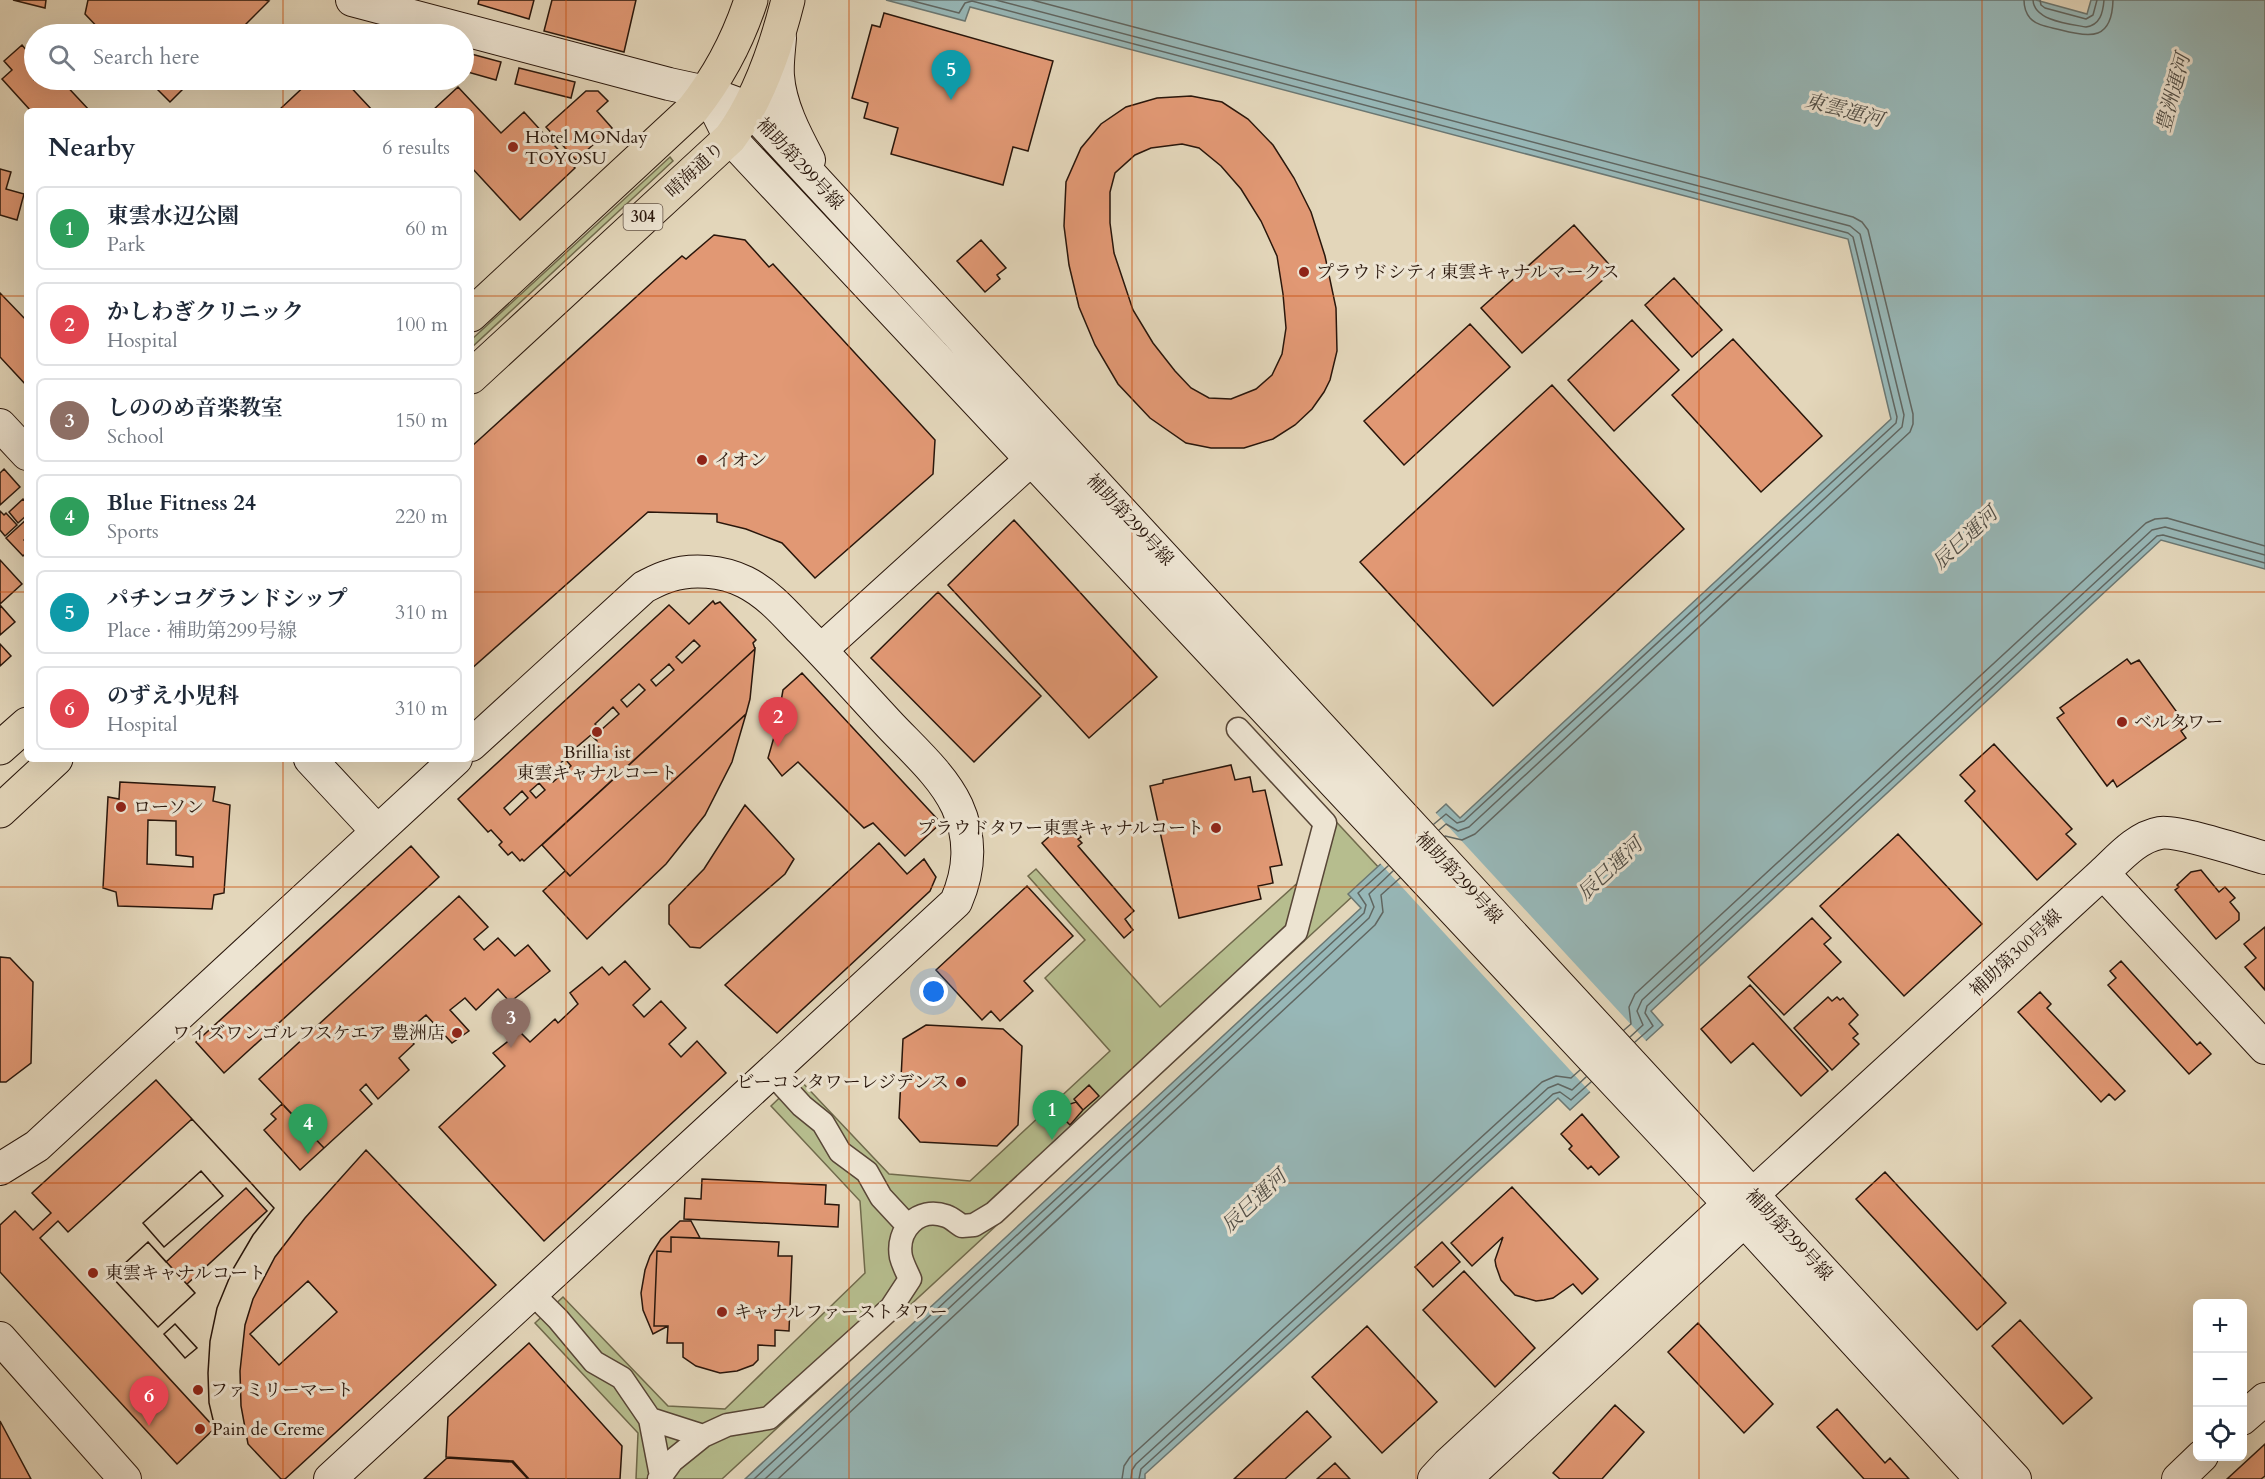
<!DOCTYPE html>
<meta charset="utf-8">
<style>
:root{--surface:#fff;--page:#f6f6f7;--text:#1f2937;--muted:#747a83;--line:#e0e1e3;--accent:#8f2418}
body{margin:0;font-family:Cardo,"Noto Serif JP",serif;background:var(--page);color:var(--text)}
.controls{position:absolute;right:18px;bottom:18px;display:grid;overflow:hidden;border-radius:9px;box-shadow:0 6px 24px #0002}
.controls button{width:54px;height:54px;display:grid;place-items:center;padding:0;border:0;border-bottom:2px solid var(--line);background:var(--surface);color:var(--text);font:30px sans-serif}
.you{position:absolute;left:934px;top:992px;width:21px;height:21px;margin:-15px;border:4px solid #fff;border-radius:50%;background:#1a73e8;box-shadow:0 0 0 9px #1a73e833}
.badge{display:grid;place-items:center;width:39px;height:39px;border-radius:50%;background:var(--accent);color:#fff;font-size:20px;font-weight:700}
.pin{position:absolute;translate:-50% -50px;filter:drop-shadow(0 2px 3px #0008)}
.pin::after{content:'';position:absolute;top:32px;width:21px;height:18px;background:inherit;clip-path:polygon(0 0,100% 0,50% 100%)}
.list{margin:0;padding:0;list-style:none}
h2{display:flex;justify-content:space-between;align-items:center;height:78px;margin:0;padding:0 24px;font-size:26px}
h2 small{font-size:20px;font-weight:400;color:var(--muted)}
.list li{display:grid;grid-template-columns:39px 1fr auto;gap:18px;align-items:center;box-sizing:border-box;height:84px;margin:0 12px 12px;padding:0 12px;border:2px solid var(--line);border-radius:9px}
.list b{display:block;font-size:22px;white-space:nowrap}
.list p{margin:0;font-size:20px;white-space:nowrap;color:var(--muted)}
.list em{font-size:20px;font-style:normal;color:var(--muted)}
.icon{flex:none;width:33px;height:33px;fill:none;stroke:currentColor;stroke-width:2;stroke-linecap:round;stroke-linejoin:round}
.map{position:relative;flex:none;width:2265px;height:1479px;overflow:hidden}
.search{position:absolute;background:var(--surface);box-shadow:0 6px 24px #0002;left:24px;top:24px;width:450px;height:66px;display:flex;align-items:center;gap:15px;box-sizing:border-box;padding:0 21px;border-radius:33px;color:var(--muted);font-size:22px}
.panel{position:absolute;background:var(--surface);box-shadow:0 6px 24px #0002;left:24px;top:108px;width:450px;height:654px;border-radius:9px}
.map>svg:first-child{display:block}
</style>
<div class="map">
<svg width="2265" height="1479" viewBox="0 0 2265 1479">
<rect width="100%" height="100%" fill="#e3d6ba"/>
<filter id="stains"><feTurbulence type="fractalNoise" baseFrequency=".00333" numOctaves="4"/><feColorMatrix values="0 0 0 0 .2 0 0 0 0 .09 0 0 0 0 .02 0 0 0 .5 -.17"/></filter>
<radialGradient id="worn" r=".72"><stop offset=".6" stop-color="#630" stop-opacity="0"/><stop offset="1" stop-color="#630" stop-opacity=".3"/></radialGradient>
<path fill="#b6bd8e" stroke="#706a4c" stroke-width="1.5" d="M670,157L673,161L471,348V340Z
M1262,742L1381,870L722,1479H636L638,1433L535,1323L563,1297L668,1406L725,1409L865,1273L860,1201L771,1106L799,1079L889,1174L970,1181L1110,1051L1045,978L1085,940L1028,876L1036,869L1160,1007L1303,878L1317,829Z"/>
<path fill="#97b7b7" stroke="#6b7772" stroke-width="1.5" d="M886,0H2036L2087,14L2091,0H2265V569L2161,540L1651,1011L1663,1025L1570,1110L1558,1098L1145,1474V1479H745L1361,908L1348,894L1446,804L1460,818L1891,419L1848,239L970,7L965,21Z"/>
<path fill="#e3d6ba" d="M1434,811L1648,1043L1592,1094L1379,862Z"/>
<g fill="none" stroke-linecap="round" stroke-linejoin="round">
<path stroke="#606661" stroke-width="1.5" d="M909,0L959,13L965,3L972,1L1848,233L1853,237L1897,417L1896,423L1464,821L1457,823L1446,814L1434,824
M996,0L1850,226L1860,234L1904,415L1902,427L1469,827L1458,831L1446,824L1439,830
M1032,0L1853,217L1862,222L1868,230L1913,414V424L1910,432L1475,834L1462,840L1445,836
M2024,0C2024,7 2025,12 2030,18C2037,26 2050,27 2061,30C2091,38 2112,40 2113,0
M2033,0C2034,21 2070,24 2086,27C2100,25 2103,13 2104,0
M2040,0L2041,5L2045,8L2086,19L2093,15L2097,0
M1624,1030L1631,1024L1629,1007L1635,994L2146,523L2155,519L2167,518L2265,546
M1630,1037L1643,1025L1637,1011L1642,1000L2152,530L2165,527L2265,555
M1635,1042L1653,1026L1645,1013L1647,1006L2157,536L2163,535L2265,563
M754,1479L1364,913L1366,905L1358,893L1388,866
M765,1479L1369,918L1374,907L1369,894L1393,871
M778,1479L1375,925L1383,912L1381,895L1400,878
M1122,1479L1124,1466L1130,1457L1542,1082L1556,1076L1571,1078L1580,1070
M1131,1479L1132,1470L1136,1464L1548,1088L1558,1084L1572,1090L1586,1077
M1139,1479L1141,1469L1553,1094L1560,1092L1571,1100L1591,1082"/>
</g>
<path fill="#e19874" stroke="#29160b" stroke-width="1.5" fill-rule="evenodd" d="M13,0H46L45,8Z
M88,0H265L269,1L236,34H104L85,14Z
M479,0H534L529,19L478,4Z
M552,0H636L624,52L544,31Z
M884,13L1053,61L1028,151L1013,147L1003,185L891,154L898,128L864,118L868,103L852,98L872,25L880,27Z
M22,45L27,51L31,47L34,51V80H61L90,111H31L2,79L12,70L4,61Z
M464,52L501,62L496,80L464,71Z
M519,68L575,82L571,98L515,84Z
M148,80H192L170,102Z
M311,80H344L373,111H278Z
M458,87L501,133L524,112L575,168L520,220L471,167V111H432Z
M586,91H598L608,101L597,111L612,128L576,160L546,127Z
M1191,96L1222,102L1248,119L1273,145L1294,178L1311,212L1325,256L1336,308L1337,351L1330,380L1324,392L1312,409L1295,425L1273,439L1244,448H1211L1186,443L1150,418L1118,384L1095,345L1079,307L1069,265L1064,226L1066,182L1081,148L1101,124L1126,107L1157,98ZM1182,144L1199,148L1221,166L1241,189L1261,221L1277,256L1283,294L1286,328L1282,354L1272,375L1256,389L1231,399L1209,398L1191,388L1175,371L1153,343L1133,310L1114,253L1110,223V192L1115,173L1135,155L1151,148Z
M0,169L11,172L6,189L24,194L17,220L0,215Z
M1574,225L1614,270L1522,353L1481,308Z
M714,235L745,240L769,267L773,264L935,440L933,474L815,578L782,543L746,529L717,522V514L648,512L471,669V447L657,278L682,256L686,259Z
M981,240L1006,268L997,275L1000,279L985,292L957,261Z
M1674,278L1722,330L1692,357L1645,305Z
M0,293L27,321V386L0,357Z
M1632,320L1679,370L1614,431L1568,380Z
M1470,324L1510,367L1404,465L1364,421Z
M1733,339L1822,436L1761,492L1672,395Z
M1552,385L1684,529L1493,706L1360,562Z
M4,469L20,487L0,505V473Z
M23,499L27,503V515L18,523L9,512Z
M0,511L4,515L6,513L17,525L5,536L0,530Z
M27,519V537L24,540L27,543V552L23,556L6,538Z
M1014,520L1157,677L1089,738L948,585Z
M0,560L22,584L0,604Z
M938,592L1041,696L974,762L871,658Z
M713,601L715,604L720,602L756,640L753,643L755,649L524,861L522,859L520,861L512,852L508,855L499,845L502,842L491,830L488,832L458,799L669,605L689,624ZM694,640L700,646L682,663L676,657ZM669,664L674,670L656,686L651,680ZM639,684L645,690L627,707L621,700ZM613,707L619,714L601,730L595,724ZM591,735L597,741L579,758L572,751ZM565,759L571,766L553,782L546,776ZM539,783L545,790L536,798L530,791ZM522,791L528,798L510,815L504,808Z
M0,605L15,622L0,635Z
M0,644L11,656L0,666Z
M755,649L750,699L746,714L570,876L542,845Z
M2127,659L2131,664L2139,660L2187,726L2181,731L2186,738L2117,787L2113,780L2107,786L2057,718L2064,713L2060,708Z
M802,673L941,823L905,856L873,823L864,828L798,762L782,776L768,758L776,730L783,690Z
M746,714L732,762L705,815L666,864L587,939L543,891L565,871L570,876Z
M1994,744L2072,829L2066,834L2076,844L2037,880L1965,801L1975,791L1960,775Z
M1231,765L1235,780L1250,777L1253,792L1265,790L1282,865L1270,867L1273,883L1258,886L1261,899L1179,918L1150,786L1163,783V780Z
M120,782L215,787L213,801L230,805L224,893L214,895L212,909L118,906L116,892L103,888L108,797L119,799ZM148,820L176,821V855L193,857V867L147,864Z
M745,805L794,859L785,874L700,948L690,947L669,924V905L704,869Z
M1070,818L1076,826L1073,828L1081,837L1078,839L1082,843L1078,846L1134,911L1125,919L1133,930L1124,938L1042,843Z
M1898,834L1982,924L1904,996L1820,906Z
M879,843L907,874L924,859L936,877L930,891L777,1033L725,985Z
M411,846L439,877L224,1073L196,1042Z
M2201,870L2219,892L2225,887L2235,898L2230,902L2239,913V920L2216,939L2175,890L2179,887L2177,885L2191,872Z
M1027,886L1073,936L1024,981L1033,991L1000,1021L991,1011L982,1020L936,970Z
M459,896L488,927L474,939L484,950L498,938L515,956L528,945L550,971L510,1002L498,989L476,1010L465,998L450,1010L469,1031L452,1043L426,1015L405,1033L414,1044L399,1058L409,1070L378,1099L366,1084L360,1090L372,1104L324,1148L259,1079Z
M1812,918L1831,938L1824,944L1841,962L1784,1015L1748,977Z
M2265,927V990L2245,967L2256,958L2244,944Z
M0,957L10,958L33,982L31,1063L6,1082H0Z
M625,961L650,989L633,1005L644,1017L661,1001L686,1028L669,1044L681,1057L697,1041L726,1073L544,1241L439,1127L505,1066L493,1053L520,1032L530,1042L555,1019L558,1023L578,1004L570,993L602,967L609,975Z
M2121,961L2197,1045L2200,1042L2211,1054L2189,1074L2108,985L2116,978L2110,971Z
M1750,985L1828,1071L1801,1096L1753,1043L1731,1063L1701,1029Z
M2040,992L2051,1004L2047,1008L2125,1091L2115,1100L2109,1094L2101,1102L2018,1012Z
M1828,997L1832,1001L1837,997L1840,1000L1843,998L1858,1015L1849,1024L1858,1034L1853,1038L1859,1044L1832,1070L1794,1028Z
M926,1025L1003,1029L1022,1046L1018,1125L997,1146L920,1142L899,1118L903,1039Z
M156,1080L274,1208L253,1235L233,1269L217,1308L210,1341L208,1373L209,1403L215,1428L177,1464L0,1272V1225L15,1211L33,1230L51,1213L32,1193ZM201,1171L223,1196L164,1247L143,1223ZM148,1242L195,1293L158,1327L111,1276ZM175,1324L197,1348L185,1358L164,1334Z
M1089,1085L1099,1096L1083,1110L1074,1099Z
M1076,1102L1083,1110L1070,1125L1066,1121L1064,1115L1070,1104Z
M282,1104L324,1148L300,1170L264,1130L276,1119L271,1114Z
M1582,1114L1619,1157L1599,1175L1591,1166L1588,1169L1569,1149L1572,1146L1561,1134Z
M192,1119L274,1208L253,1235L233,1269L217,1308L210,1341L208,1373L209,1403L215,1428L40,1238L58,1221L68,1232ZM201,1171L223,1196L164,1247L143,1223ZM246,1188L267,1211L187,1284L195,1293L158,1327L111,1276L148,1242L166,1262ZM175,1324L197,1348L185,1358L164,1334Z
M366,1150L496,1285L285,1479H281L248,1444L241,1406L240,1371L245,1325L253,1299L275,1257L305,1218ZM308,1281L337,1312L279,1365L250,1334Z
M1885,1172L2006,1303L1977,1330L1856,1199Z
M702,1179L826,1185L825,1204L839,1205L838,1227L684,1219L685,1198L701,1199Z
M1512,1187L1598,1279L1582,1294L1573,1284L1553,1298L1544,1300L1536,1301L1515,1295L1501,1280L1496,1266L1495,1260L1503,1237L1472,1266L1451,1243Z
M680,1221H691L700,1238L671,1237V1252L657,1251L654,1326H668L653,1334L643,1310L641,1293L645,1270L650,1256L661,1239Z
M671,1237L779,1242L778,1256H792L789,1331L775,1330V1346L758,1345V1360L753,1365L737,1371L720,1373L696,1366L683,1357V1343H667L668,1326H654L657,1251L671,1252Z
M1442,1242L1460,1262L1433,1287L1415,1267Z
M1464,1271L1535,1348L1495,1387L1423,1310Z
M2020,1320L2092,1398L2063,1424L1992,1346Z
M1698,1323L1773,1404L1744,1433L1668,1352Z
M1367,1326L1437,1402L1382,1453L1312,1377Z
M529,1343L622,1446L620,1479H529L513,1461L446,1457L448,1417Z
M1615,1405L1644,1432L1602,1479H1560L1553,1473Z
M1837,1409L1885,1463L1890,1458L1909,1479H1864L1817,1427Z
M1307,1411L1331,1437L1285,1479H1234Z
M0,1421L31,1479H0Z
M2265,1444V1476L2261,1479H2227Z
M447,1458L512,1462L528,1479H424Z
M1335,1463L1350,1479H1317Z"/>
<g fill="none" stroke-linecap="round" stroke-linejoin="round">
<defs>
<path id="street" d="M781,1083L802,1106L823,1123L840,1152L867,1172L881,1197L907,1225
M543,1304L558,1319L594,1362L622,1378L650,1419L661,1476
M650,1419L703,1436
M659,1479L672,1461L703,1436L727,1425L769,1418L891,1308L910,1279C907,1272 903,1265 901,1257C896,1230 918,1206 946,1216C952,1218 957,1223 962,1226L974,1225L994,1213L1296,932L1325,823L1238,729"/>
<path id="secondary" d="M352,0L669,84L706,92L749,108L2015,1479
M780,38C779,51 777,64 778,76C780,105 795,134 809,160
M718,114L730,138L1729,1204L1981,1479
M0,425L27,454
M821,650L1047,445
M310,759L377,831
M2103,873C2119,858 2137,837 2160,833C2177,830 2244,852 2265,858
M0,1169L37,1146L456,759
M0,1338L125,1479
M2242,1419L2265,1399
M330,1479L956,902C970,870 972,839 957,806C942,774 910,747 887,722C858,691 830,659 800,629C783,611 767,593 745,582C723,571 692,568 669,576C661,578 652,583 644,587L471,745
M1434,1479L1448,1464L1729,1204L1752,1195L2103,873L2265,1048
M1465,1479L1744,1221L1750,1202
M2178,1479L2202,1456"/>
<path id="primary" d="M471,315L693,109C719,76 738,40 751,0
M471,377L730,138C759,98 776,48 788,0
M0,748L27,724
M0,811L56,759"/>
</defs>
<use href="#street" stroke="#584637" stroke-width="25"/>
<use href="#secondary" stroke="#29160b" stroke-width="34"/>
<use href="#primary" stroke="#29160b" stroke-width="35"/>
<use href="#street" stroke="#ede4d2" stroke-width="22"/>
<use href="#secondary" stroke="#ede4d2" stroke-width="32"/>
<use href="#primary" stroke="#e3d6ba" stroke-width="33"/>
</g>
<path fill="none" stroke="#cb4f0c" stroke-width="1.5" stroke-opacity="0.55" d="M283,0V34M566,0V1479M849,0V1479M1132,0V1479M1416,0V1479M1699,0V1479M1982,0V1479M283,80V111M0,296H27M471,296H2265M0,592H27M471,592H2265M283,759V1479M0,887H2265M0,1183H2265"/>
<g fill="#8f2418" stroke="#ede4d2" stroke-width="2">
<circle cx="513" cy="147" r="6"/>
<circle cx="1304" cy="272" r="6"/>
<circle cx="702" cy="460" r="6"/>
<circle cx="2122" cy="722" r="6"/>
<circle cx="597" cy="732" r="6"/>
<circle cx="121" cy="807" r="6"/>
<circle cx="1216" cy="828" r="6"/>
<circle cx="457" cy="1033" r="6"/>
<circle cx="961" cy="1082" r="6"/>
<circle cx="93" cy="1273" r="6"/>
<circle cx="722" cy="1312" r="6"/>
<circle cx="198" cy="1390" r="6"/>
<circle cx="200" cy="1429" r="6"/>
</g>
<g text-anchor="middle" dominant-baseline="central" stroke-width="6" stroke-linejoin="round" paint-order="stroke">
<rect fill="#ede4d2" stroke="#645447" stroke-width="1.5" x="623.5" y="204" width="39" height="26" rx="4.5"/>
<g font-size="16" font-weight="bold" fill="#29160b">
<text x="643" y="217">304</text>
</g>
<g font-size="18" fill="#29160b" stroke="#ede4d2" text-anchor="start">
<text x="525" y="137">Hotel MONday<tspan x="525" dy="21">TOYOSU</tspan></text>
<text x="1316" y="272">プラウドシティ東雲キャナルマークス</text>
<text x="714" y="460">イオン</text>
<text x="2134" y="722">ベルタワー</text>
<text x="597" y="752" text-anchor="middle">Brillia ist<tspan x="597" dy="21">東雲キャナルコート</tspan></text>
<text x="133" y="807">ローソン</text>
<text x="1204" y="828" text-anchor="end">プラウドタワー東雲キャナルコート</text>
<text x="445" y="1033" text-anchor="end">ワイズワンゴルフスケエア 豊洲店</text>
<text x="949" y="1082" text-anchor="end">ビーコンタワーレジデンス</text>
<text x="105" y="1273">東雲キャナルコート</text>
<text x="734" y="1312">キャナルファーストタワー</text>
<text x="210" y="1390">ファミリーマート</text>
<text x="212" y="1429">Pain de Creme</text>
</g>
<g font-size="18" fill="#29160b" stroke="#ede4d2">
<text transform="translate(800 164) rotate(47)">補助第299号線</text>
<text transform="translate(695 170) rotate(-43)">晴海通り</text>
<text transform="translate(1130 520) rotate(47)">補助第299号線</text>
<text transform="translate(1459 878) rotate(47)">補助第299号線</text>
<text transform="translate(2016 953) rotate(-43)">補助第300号線</text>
<text transform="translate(1789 1235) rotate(47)">補助第299号線</text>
</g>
<g font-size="20" font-style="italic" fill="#504e47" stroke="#ede4d2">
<text transform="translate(2173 93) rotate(-75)">豊洲運河</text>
<text transform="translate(1844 110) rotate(15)">東雲運河</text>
<text transform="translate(1965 538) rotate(-43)">辰巳運河</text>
<text transform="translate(1610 869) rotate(-43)">辰巳運河</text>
<text transform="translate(1254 1201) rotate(-43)">辰巳運河</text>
</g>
</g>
<rect width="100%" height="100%" filter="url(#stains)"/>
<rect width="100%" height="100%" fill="url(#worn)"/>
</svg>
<div class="controls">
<button>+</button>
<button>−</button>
<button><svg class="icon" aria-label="locate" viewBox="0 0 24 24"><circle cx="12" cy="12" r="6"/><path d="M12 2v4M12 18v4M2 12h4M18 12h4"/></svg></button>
</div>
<div class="you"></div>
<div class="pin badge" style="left:1052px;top:1140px;background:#2e9e5b">1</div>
<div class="pin badge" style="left:778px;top:747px;background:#e0444e">2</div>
<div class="pin badge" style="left:511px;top:1048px;background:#8d6e63">3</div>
<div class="pin badge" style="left:308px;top:1154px;background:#2e9e5b">4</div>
<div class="pin badge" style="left:951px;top:100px;background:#0f9aa8">5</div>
<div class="pin badge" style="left:149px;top:1426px;background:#e0444e">6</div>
<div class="search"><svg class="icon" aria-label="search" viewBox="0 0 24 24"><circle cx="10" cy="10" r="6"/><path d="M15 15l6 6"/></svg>Search here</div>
<section class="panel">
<h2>Nearby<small>6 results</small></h2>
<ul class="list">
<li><span class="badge" style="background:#2e9e5b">1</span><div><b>東雲水辺公園</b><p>Park</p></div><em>60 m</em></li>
<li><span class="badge" style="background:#e0444e">2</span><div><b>かしわぎクリニック</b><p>Hospital</p></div><em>100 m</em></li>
<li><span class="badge" style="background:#8d6e63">3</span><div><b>しののめ音楽教室</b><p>School</p></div><em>150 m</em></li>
<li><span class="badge" style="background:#2e9e5b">4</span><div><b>Blue Fitness 24</b><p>Sports</p></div><em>220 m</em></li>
<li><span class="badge" style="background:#0f9aa8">5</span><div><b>パチンコグランドシップ</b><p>Place · 補助第299号線</p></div><em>310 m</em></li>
<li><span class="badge" style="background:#e0444e">6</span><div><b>のずえ小児科</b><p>Hospital</p></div><em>310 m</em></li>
</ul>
</section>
</div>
